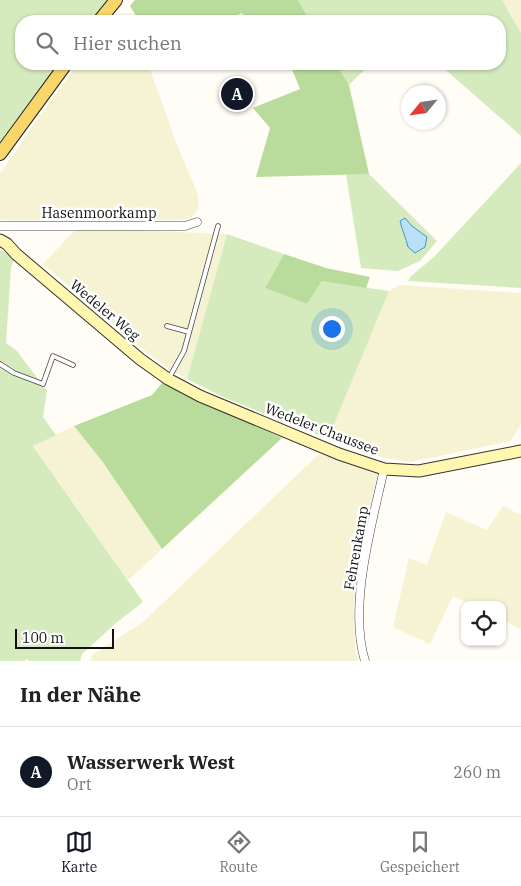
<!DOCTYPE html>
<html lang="de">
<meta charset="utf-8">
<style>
:root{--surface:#fff;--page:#f6f6f6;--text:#222;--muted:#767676;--line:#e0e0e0;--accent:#111827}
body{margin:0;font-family:"IBM Plex Serif",serif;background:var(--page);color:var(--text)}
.controls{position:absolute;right:15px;bottom:15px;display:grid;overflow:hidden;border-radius:10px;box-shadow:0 1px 4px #0004}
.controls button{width:45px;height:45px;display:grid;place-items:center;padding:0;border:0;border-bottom:1px solid var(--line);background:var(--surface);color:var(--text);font:25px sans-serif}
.compass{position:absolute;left:401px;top:85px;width:45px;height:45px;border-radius:50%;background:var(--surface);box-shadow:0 1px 4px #0004;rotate:241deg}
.scale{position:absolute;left:15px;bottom:12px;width:99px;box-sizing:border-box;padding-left:5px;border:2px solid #111;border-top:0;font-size:14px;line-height:18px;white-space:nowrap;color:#111;-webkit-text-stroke:4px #fff;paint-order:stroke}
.you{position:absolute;left:331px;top:328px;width:18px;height:18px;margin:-12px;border:4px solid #fff;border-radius:50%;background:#1a73e8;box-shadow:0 0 0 8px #1a73e833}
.badge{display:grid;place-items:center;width:32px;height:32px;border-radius:50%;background:var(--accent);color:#fff;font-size:16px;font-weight:700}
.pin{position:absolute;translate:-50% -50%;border:2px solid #fff;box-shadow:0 1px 5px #0006}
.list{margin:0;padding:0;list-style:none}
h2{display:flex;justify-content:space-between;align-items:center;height:65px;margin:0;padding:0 20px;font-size:21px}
h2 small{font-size:16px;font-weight:400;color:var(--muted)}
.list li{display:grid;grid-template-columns:32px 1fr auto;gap:15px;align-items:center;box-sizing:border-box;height:90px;padding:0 20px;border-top:1px solid var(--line)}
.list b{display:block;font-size:19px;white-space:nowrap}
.list p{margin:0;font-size:16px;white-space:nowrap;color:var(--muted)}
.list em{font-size:16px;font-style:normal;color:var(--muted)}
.icon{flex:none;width:28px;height:28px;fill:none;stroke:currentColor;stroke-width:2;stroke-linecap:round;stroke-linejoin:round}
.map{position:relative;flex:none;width:521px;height:661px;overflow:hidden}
.search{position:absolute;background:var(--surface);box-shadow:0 1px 4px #0004;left:15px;right:15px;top:15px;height:55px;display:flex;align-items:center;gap:12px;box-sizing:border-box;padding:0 18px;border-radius:20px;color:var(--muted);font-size:19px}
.sheet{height:155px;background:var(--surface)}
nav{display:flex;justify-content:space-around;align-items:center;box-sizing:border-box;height:70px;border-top:1px solid var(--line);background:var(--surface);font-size:14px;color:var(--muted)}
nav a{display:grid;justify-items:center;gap:2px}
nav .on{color:var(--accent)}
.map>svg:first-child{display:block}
</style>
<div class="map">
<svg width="521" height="661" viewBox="0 0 521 661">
<rect width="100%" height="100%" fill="#fffdf5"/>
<path fill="#f6f3d4" d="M502,0H521V33Z
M78,64H148L176,142L197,192L199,204L196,213L190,218L183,220H2L0,218V174L31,128Z
M77,228L227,234L187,379L172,371L146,352L43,264Z
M399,285L521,293V424L511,441L411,462L384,458L328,439L389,291Z
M74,426L102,461L162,549L130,579H127L33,445Z
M319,454L378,472L359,551L354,604L355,650L359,661H90L92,655L143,622Z
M503,506L521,515V629L502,620V605H471L453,596L430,644L393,627L409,558L427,565L446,512L487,530Z"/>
<path fill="#d5ebbd" d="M0,0H110L93,21H21V64H61L0,145Z
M298,0H502L521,33V136L439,64H500V21H310Z
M336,64H370L349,85Z
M521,163V288L408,281L411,276L434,257Z
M346,174H369L437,241L420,261L398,271L361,268Z
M227,234L284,254L265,288L307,304L322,281L389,291L328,439L225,398L187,379Z
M0,249L14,259L11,268L6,343L17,351L47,391L43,417L56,435L33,446L143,602L116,623L82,654L80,661H29L27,659L24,661H0Z"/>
<path fill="#b9dc9c" d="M135,0H298L310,21H246L242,13L223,21H139L130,6Z
M290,64H336L349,85L369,174L256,177L270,128L253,108L300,89Z
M284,254L326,268L370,277L366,288L322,281L307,304L265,288Z
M162,383L282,438L162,549L102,461L74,426L152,395Z"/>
<path fill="#b9e0f7" stroke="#3f96cf" d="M405,218L412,226L427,237L425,247L415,253L408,247C406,238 402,230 400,221Z"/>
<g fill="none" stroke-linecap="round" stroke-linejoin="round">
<defs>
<path id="lane" d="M167,326L189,332
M0,364L14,373L43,384L53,356L73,365
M169,378L184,351L218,226"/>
<path id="street" d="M0,226H185L197,222
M365,661C348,606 372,524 384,469"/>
<path id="secondary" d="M0,240L7,244L16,254L140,359L168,379L200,396L339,454L384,469L419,471L521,451"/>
<path id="primary" d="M99,21L116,0
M0,154L66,64"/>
</defs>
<use href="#lane" stroke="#444" stroke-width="5.5"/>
<use href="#street" stroke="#444" stroke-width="9"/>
<use href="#secondary" stroke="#333" stroke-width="13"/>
<use href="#primary" stroke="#222" stroke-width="14"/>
<use href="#lane" stroke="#fff" stroke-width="4"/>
<use href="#street" stroke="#fff" stroke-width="8"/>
<use href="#secondary" stroke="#fff6b0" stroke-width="11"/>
<use href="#primary" stroke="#f9d66b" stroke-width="12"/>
</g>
<g text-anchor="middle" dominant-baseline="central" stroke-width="5" stroke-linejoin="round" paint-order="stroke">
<g font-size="14" fill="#111" stroke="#fff">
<text x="99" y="213">Hasenmoorkamp</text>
<text transform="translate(105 310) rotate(40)">Wedeler Weg</text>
<text transform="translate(322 429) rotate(21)">Wedeler Chaussee</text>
<text transform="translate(356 548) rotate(-80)">Fehrenkamp</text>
</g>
</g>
</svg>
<div class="controls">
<button><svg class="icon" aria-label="locate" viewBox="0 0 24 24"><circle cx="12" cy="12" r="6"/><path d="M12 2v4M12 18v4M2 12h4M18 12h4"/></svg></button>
</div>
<svg class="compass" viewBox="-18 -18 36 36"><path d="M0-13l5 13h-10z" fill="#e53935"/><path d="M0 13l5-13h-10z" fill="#767676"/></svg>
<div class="scale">100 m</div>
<div class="you"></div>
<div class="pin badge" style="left:237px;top:94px">A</div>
<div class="search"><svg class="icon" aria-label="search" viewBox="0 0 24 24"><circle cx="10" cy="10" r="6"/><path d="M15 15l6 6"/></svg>Hier suchen</div>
</div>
<section class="sheet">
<h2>In der Nähe<small></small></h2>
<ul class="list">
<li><span class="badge">A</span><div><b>Wasserwerk West</b><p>Ort</p></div><em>260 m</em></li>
</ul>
</section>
<nav>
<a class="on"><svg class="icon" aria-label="map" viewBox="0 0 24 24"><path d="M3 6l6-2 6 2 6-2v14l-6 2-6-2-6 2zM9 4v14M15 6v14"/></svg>Karte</a>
<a><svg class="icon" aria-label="directions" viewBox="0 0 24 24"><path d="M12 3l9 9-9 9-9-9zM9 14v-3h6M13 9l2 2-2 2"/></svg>Route</a>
<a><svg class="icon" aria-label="saved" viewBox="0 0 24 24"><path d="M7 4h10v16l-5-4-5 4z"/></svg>Gespeichert</a>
</nav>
